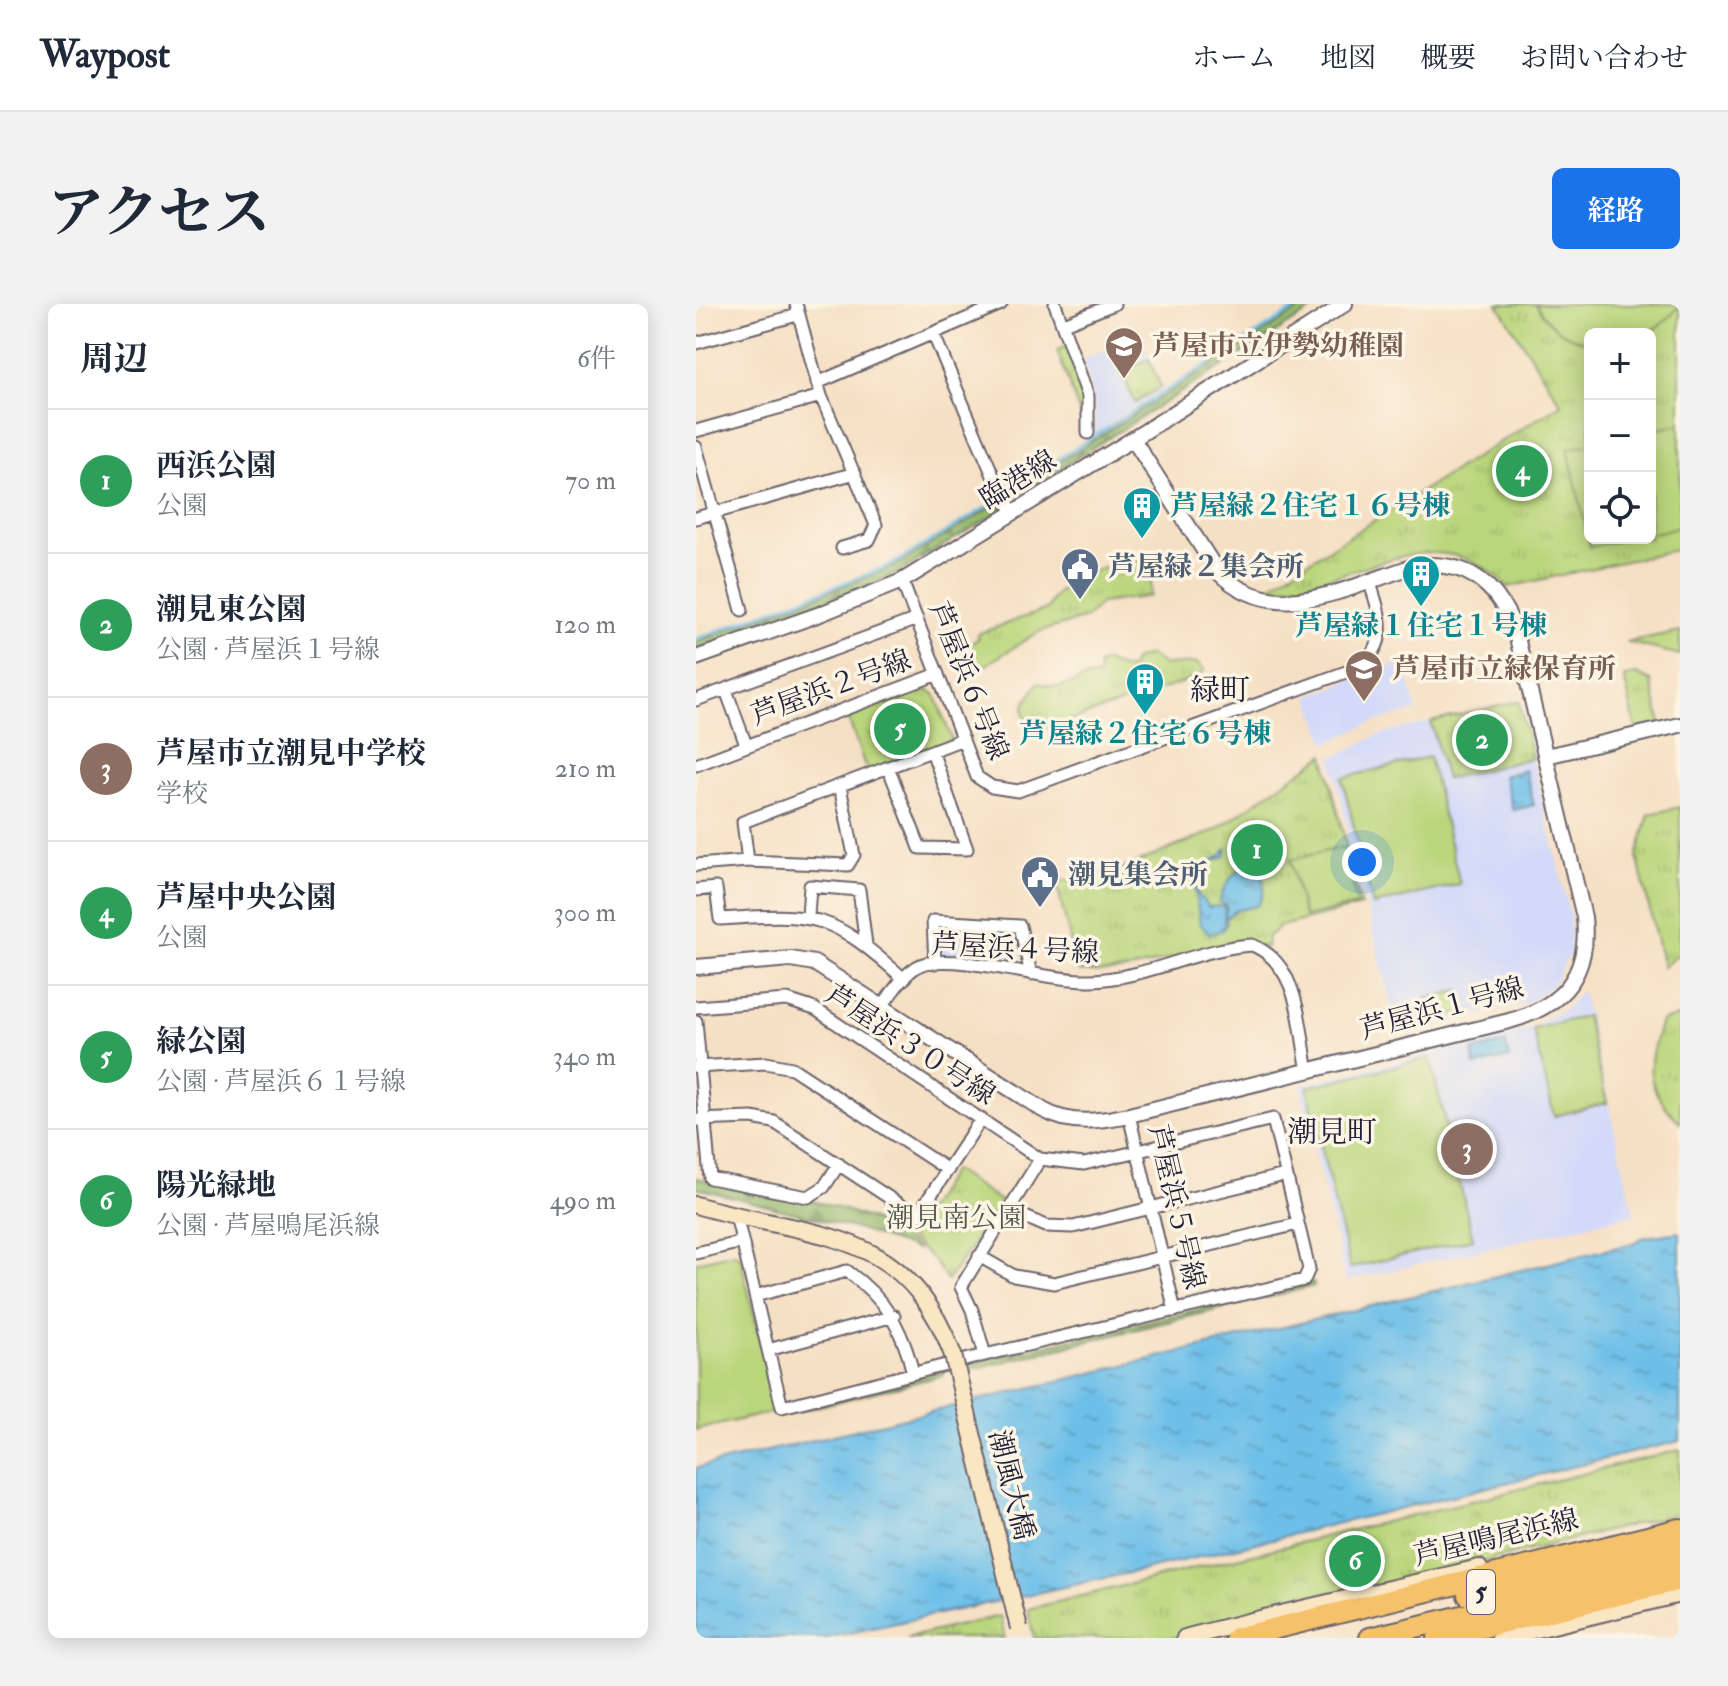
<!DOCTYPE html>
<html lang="ja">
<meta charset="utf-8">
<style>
:root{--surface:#fff;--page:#f2f2f3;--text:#1f2937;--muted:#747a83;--line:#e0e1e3;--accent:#1a73e8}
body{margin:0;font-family:"IM FELL Double Pica","Noto Serif JP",serif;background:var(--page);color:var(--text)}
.controls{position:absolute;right:24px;top:24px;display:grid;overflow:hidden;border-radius:12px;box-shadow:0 4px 20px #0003}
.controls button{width:72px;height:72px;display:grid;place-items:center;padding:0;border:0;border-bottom:2px solid var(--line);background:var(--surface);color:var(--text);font:40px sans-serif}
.you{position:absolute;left:666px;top:558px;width:28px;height:28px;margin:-20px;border:6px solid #fff;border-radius:50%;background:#1a73e8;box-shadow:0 0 0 12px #1a73e833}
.badge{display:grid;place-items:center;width:52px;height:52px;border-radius:50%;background:var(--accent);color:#fff;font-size:26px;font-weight:700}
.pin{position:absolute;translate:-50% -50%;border:4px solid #fff;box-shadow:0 2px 8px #0006}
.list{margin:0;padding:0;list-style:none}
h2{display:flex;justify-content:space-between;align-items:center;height:104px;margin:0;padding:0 32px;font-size:34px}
h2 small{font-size:26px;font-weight:400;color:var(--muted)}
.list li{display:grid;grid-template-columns:52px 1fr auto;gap:24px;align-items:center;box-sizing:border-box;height:144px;padding:0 32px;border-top:2px solid var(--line)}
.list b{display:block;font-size:30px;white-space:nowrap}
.list p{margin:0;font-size:26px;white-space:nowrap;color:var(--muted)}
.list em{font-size:26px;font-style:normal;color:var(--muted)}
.icon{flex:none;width:44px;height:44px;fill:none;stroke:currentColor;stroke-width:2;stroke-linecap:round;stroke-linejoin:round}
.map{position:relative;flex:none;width:984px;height:1334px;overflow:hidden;border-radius:12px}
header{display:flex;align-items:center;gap:48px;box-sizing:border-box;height:112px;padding:0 40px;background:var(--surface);border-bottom:2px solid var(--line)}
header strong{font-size:38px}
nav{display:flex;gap:44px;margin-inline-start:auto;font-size:28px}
.intro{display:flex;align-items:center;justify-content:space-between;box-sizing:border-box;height:192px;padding:0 48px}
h1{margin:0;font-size:56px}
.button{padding:20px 36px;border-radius:12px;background:var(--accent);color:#fff;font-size:28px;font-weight:700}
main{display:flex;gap:48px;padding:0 48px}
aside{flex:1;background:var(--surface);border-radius:12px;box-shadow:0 4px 20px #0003}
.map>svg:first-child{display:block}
</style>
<header>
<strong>Waypost</strong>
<nav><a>ホーム</a><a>地図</a><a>概要</a><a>お問い合わせ</a></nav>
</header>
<div class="intro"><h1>アクセス</h1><a class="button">経路</a></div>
<main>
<aside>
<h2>周辺<small>6件</small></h2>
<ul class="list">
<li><span class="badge" style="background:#2e9e5b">1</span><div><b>西浜公園</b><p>公園</p></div><em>70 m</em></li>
<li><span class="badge" style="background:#2e9e5b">2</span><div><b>潮見東公園</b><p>公園 · 芦屋浜１号線</p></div><em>120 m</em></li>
<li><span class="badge" style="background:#8d6e63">3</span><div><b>芦屋市立潮見中学校</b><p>学校</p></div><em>210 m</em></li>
<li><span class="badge" style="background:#2e9e5b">4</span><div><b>芦屋中央公園</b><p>公園</p></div><em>300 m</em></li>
<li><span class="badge" style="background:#2e9e5b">5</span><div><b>緑公園</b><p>公園 · 芦屋浜６１号線</p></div><em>340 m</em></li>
<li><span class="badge" style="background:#2e9e5b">6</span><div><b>陽光緑地</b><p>公園 · 芦屋鳴尾浜線</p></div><em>490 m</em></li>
</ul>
</aside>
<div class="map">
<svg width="984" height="1334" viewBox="0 0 984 1334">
<defs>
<pattern id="forest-firs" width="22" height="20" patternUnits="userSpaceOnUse" patternTransform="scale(2)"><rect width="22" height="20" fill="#93b76c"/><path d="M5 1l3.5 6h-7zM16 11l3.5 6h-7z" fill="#78945a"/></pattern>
<pattern id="park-tufts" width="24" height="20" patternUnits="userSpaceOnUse" patternTransform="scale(2)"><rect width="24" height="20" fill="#bad67c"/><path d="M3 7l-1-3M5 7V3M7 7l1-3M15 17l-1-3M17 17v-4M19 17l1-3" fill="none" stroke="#a0b76c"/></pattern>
<pattern id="water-ripples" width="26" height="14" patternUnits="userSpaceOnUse" patternTransform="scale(2)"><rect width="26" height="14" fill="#6dbfe9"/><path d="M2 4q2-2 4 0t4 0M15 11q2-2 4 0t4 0" fill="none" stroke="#599bbe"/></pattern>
</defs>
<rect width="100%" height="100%" fill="#fcf5e5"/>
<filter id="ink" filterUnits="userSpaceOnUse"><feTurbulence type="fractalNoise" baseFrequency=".0125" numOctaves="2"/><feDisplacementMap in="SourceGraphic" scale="16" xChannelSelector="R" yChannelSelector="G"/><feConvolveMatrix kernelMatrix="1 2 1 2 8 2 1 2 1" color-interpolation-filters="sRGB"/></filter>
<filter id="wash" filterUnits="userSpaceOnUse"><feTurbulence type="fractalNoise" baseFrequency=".006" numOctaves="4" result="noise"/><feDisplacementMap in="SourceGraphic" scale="32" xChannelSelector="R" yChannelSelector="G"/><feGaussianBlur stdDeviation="1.8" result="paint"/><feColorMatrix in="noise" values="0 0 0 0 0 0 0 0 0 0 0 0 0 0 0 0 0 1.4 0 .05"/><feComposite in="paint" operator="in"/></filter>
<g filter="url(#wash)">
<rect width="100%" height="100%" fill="#f6e0c5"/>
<path fill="#d2d9f9" d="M445,32L467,85L400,128L399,98L387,55Z
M707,357L721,407L677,418L630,440L613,392Z
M735,418L750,475L836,454L874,611V649L856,682L831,699L702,730L635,454L685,430Z
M243,624L286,627V643H291L292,627L316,628L315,639L325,640L324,655H315L314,659L286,658V652L241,650Z
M886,686L938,910L650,977L604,781L838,723L871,703Z"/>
<path fill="url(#forest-firs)" stroke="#5a6c54" stroke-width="2" d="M612,0H625L317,194L314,189Z
M304,198L308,205L200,270L0,346V338L197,263Z
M0,874C63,888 177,898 222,946L158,924L8,886L0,883Z
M617,978L618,982L274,1066L272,1060Z
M247,1066L248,1071L87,1111L86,1105Z"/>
<path fill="url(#park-tufts)" stroke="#6e7c5c" stroke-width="2" fill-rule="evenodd" d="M802,0H984V245L812,283C734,205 659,286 572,283L865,100ZM894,30H954V234H894Z
M372,42L386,80L388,122L361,46Z
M453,55L465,83L439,99L425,67Z
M433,255L465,262L455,277L454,292L405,299L390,314L342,328L279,368L270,342L282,335L281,330L351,305C365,273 402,266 433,255Z
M984,327V351L931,338Z
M453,351L469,361L501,359L508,366L503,373L335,430C323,395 326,407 342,379C371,389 378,374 403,371L402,361L409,358L432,366L440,355Z
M940,370L955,377L965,420L940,425L928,373Z
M229,385L239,390L256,436L171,468L152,414Z
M823,397L836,454L750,475L735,418Z
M628,451L665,602L585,622L572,632L570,643C505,631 448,677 382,667L360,578L423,566L520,526Z
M984,503V649L967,663L941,552L953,510Z
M764,686L769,708L722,721L718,707L732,703L730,695Z
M984,712V819C947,780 950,766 965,717Z
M257,866L306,898L251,977L238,957L213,933Z
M984,1146V1209L475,1334H338L332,1305Z
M304,1312L309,1334H210Z"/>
<path fill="#bad67c" stroke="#6e7c5c" stroke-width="2" d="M840,0H984C958,38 936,30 894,30V39C868,33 852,23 840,0Z
M984,120V223L954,230V127Z
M894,140V234H935L894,243L872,145Z
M733,453L764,580L677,601L646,474Z
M648,543L661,601L608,613L594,556Z
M890,712L911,799L858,812L837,725Z
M734,754L777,935L654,964L611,783Z
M38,949L44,952L81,1107L0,1126V958Z"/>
<path fill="url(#water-ripples)" stroke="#487092" stroke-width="2" d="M829,466L838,501L817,506L808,472Z
M531,544L529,553L510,560L498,574L503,592L513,603L529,602L528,618H531L527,626L514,630L504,620L497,572C505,556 523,559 531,544Z
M556,562L564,566C570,580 570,590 561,602L538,607L529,616L531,601L523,598C528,581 538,565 556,562Z
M810,739L813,754L779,762L776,747Z
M984,928V1137L452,1265L130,1334H0V1164L938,939L945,934Z"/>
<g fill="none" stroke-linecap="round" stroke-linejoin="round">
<path stroke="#6dbfe9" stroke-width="3" d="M313,186L607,0
M0,335L195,261L302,196"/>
</g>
</g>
<g filter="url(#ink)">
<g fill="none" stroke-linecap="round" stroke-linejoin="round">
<defs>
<path id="minor" d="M100,0L125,92L180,221L173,236L146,244
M359,0L392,92V129
M368,20L418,0
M237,29L304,188L318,209
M0,39L101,11
M121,79L305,0
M0,127L125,92
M0,143L46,306
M0,214L159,169
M206,277L281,473L296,483L322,487L661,364C696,340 684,310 673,276
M30,386L50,441
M0,396L221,315
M0,461L242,370
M192,463L224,544L271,545L236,447
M52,557L47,518L267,435
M0,561L52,557L152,561L158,551L144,483
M0,586L20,584L24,615C122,608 134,609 208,675
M112,612L114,582L163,586L170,641
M239,659L237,617L324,622L335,670
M187,701C197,687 212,663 230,659C271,651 348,677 395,676C450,675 502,644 556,641C604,660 603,723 612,767
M0,703L91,696L119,705L344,855L388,860L577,815L613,965L608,976L289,1051L276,1006L265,983L344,855
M0,717L14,874L112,893L128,883L143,860
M0,763L70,759L96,764L252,866
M433,811L479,1007
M0,816L56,814L78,818L221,912L285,815
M313,906L350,922L377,923L589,871
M40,911L72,1046L198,1012
M0,949L46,938
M283,952L318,972L358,979L602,920
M59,992L151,967C190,995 206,1024 217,1069
M72,1046L86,1103L289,1051"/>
<path id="tertiary" d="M0,354L124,310L206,277L437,135L649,0
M850,452L984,421
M0,663L95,655L118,659L347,806C375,822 403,817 433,811L813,717C867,702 894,671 888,613L819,325C799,278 771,256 718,262C651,283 579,325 521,267L437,135"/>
<path id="secondary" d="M0,901C114,935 208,919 257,1051
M489,1334C586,1308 684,1288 783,1264
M804,1334L984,1290"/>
<path id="motorway" d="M772,1291L984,1240
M540,1334L984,1225
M674,1334L984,1260
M742,1334L984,1276"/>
</defs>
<use href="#minor" stroke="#6c646b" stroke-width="15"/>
<use href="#tertiary" stroke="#6c646b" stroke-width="18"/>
<use href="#secondary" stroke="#6c646b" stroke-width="20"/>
<use href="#motorway" stroke="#6c646b" stroke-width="24"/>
<use href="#minor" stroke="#fff" stroke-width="11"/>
<use href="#tertiary" stroke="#fff" stroke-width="14"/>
<use href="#secondary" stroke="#fbe6c4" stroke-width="16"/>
<use href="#motorway" stroke="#f5c16b" stroke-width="20"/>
<defs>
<path id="secondary-bridge" d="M257,1051L323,1324"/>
</defs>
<use href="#secondary-bridge" stroke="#6c646b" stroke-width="20" stroke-linecap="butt"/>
<use href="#secondary-bridge" stroke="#fbe6c4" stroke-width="16"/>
</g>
</g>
<defs>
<symbol id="school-pin" viewBox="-11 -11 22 30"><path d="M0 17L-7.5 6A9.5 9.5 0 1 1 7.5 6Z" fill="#8d6e63" stroke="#fcf5e5"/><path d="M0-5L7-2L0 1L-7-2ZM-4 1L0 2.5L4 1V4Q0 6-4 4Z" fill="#fff"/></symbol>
<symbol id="building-pin" viewBox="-11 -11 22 30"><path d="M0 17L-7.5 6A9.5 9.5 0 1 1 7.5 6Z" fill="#0f9aa8" stroke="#fcf5e5"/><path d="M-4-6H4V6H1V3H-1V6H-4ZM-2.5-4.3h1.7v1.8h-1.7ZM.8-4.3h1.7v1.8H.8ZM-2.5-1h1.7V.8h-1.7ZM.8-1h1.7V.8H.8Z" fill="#fff"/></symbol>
<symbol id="civic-pin" viewBox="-11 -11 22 30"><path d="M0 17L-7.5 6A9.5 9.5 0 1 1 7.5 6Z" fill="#5c6f8a" stroke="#fcf5e5"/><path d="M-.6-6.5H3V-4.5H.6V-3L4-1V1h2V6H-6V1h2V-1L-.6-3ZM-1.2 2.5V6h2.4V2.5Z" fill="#fff"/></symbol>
</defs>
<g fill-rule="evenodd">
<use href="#school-pin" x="406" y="20" width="44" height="60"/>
<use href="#building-pin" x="424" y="180" width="44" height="60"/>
<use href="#civic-pin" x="362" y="241" width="44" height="60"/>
<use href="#building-pin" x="703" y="248" width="44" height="60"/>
<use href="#school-pin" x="646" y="343" width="44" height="60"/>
<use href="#building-pin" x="427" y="356" width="44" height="60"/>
<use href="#civic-pin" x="322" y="549" width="44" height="60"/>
</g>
<g text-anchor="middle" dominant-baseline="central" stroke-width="7" stroke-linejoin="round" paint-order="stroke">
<rect fill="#fcf5e5" stroke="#63616e" stroke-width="2" x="771" y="1266" width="28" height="44" rx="6"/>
<g font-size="26" font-weight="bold" fill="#22223b">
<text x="785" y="1288">5</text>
</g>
<g font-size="28" font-weight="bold" fill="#785e54" stroke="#fcf5e5" text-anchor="start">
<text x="456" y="42">芦屋市立伊勢幼稚園</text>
<text x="696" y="365">芦屋市立緑保育所</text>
</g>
<g font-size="28" fill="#22223b" stroke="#fcf5e5">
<text transform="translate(322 176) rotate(-32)">臨港線</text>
<text transform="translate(272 377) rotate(68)">芦屋浜６号線</text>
<text transform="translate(135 384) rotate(-20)">芦屋浜２号線</text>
<text transform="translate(319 645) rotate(3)">芦屋浜４号線</text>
<text transform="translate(746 705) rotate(-15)">芦屋浜１号線</text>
<text transform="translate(214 741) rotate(33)">芦屋浜３０号線</text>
<text transform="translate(480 903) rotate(77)">芦屋浜５号線</text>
<text transform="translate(315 1181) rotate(76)">潮風大橋</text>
<text transform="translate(800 1234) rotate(-13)">芦屋鳴尾浜線</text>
</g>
<g font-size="28" font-weight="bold" fill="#0d838f" stroke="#fcf5e5">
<text x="474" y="202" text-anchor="start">芦屋緑２住宅１６号棟</text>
<text x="725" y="322">芦屋緑１住宅１号棟</text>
<text x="449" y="430">芦屋緑２住宅６号棟</text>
</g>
<g font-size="28" font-weight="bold" fill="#4e5e75" stroke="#fcf5e5" text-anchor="start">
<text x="412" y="263">芦屋緑２集会所</text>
<text x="372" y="571">潮見集会所</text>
</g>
<g font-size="28" fill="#50584e" stroke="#fcf5e5">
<text x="260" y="914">潮見南公園</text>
</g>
<g font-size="30" fill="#22223b" stroke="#fcf5e5">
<text x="524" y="386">緑町</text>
<text x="636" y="828">潮見町</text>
</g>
</g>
</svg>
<div class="controls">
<button>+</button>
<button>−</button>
<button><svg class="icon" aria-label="locate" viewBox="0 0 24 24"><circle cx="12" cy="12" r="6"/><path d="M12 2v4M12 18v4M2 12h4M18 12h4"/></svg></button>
</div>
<div class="you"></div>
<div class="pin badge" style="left:561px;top:546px;background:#2e9e5b">1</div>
<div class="pin badge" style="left:786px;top:436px;background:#2e9e5b">2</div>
<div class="pin badge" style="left:771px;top:845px;background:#8d6e63">3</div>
<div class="pin badge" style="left:826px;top:167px;background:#2e9e5b">4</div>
<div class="pin badge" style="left:204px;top:425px;background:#2e9e5b">5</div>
<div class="pin badge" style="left:659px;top:1257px;background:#2e9e5b">6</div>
</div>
</main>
